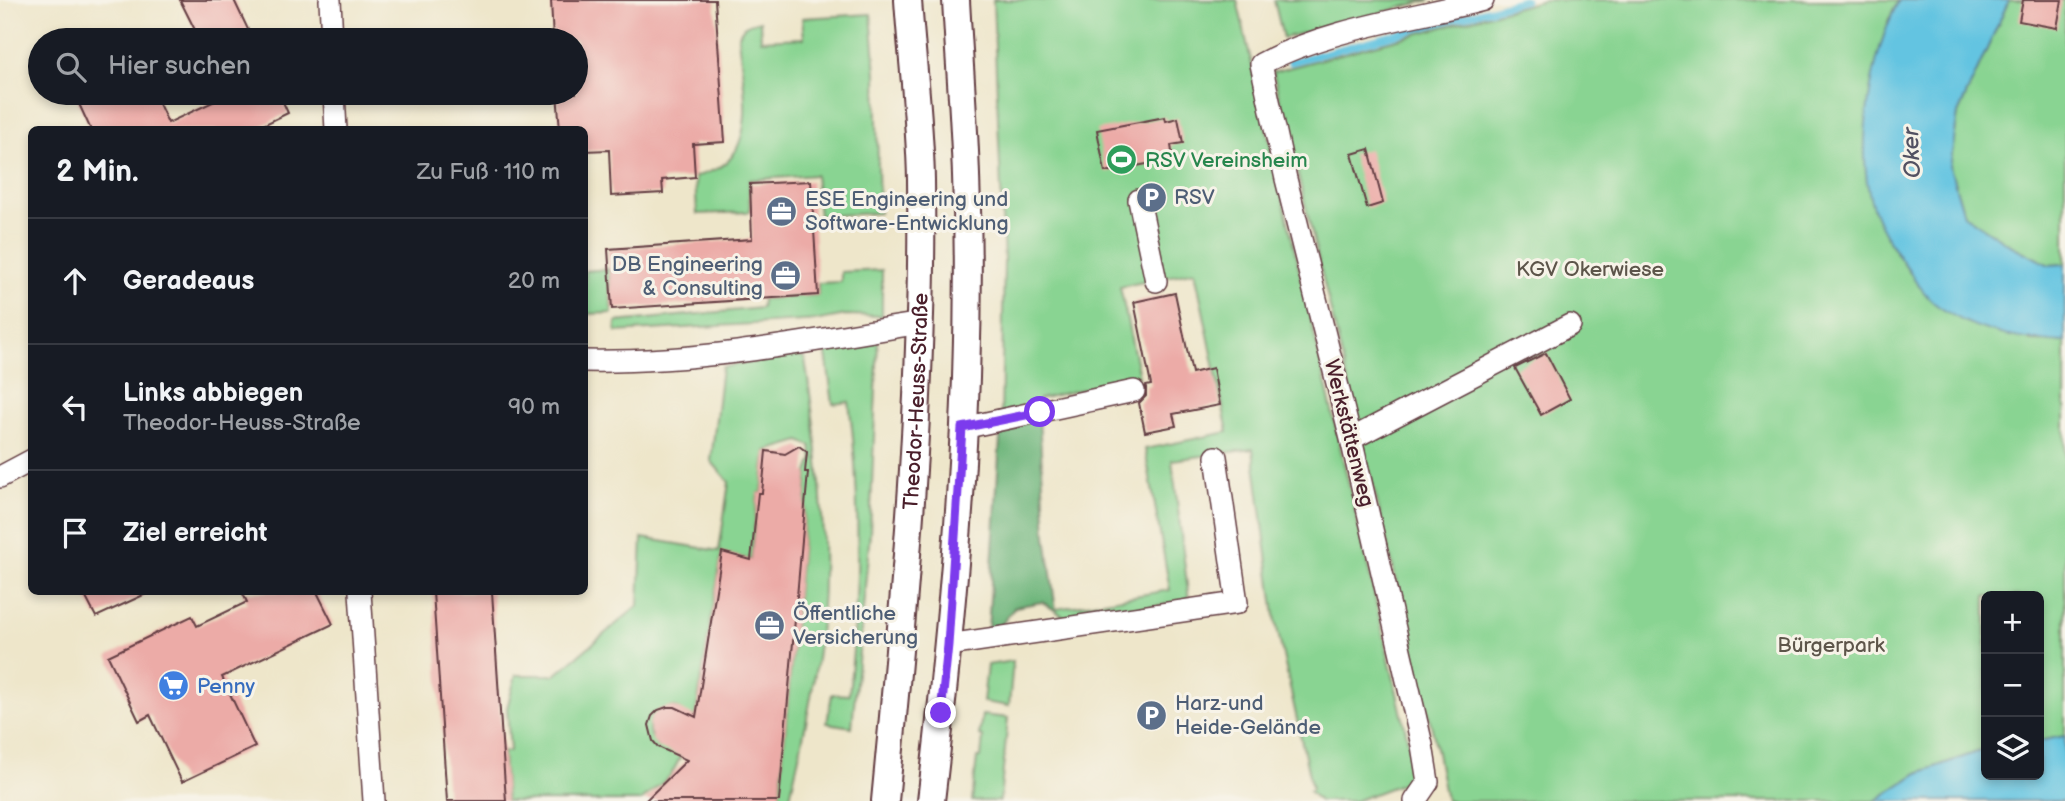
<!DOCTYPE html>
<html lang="de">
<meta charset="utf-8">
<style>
:root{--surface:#171b24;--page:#20242c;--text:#f1f3f6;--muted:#9ea1a6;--line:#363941}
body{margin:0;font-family:"Balsamiq Sans",sans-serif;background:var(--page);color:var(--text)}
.controls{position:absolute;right:21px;bottom:21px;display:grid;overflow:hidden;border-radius:10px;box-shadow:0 4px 10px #0003}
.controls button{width:63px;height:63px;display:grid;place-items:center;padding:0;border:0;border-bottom:2px solid var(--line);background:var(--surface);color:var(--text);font:35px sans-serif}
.stop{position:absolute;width:21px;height:21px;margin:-16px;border:5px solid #7c3aed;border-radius:50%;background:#fff}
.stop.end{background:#7c3aed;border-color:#fff;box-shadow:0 2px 7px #0008}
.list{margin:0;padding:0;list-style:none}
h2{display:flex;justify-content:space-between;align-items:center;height:91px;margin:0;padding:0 28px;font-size:30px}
h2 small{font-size:23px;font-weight:400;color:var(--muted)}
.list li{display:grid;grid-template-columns:46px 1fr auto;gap:21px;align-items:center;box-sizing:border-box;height:126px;padding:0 28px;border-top:2px solid var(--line)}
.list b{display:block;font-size:26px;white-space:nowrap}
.list p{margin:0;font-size:23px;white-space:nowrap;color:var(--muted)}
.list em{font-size:23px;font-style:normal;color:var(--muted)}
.icon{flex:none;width:38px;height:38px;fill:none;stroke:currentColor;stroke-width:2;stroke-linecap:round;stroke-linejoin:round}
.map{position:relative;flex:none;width:2065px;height:801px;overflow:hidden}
.search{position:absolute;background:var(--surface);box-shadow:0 4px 10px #0003;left:28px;top:28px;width:560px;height:77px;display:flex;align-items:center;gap:18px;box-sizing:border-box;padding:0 24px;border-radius:38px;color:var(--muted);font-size:26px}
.panel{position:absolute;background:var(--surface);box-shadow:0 4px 10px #0003;left:28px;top:126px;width:560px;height:469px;border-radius:10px}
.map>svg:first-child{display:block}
</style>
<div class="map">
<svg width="2065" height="801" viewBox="0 0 2065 801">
<rect width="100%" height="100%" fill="#f7f3e8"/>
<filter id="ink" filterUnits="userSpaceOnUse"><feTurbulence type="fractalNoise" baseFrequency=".0143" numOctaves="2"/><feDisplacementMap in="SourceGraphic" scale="14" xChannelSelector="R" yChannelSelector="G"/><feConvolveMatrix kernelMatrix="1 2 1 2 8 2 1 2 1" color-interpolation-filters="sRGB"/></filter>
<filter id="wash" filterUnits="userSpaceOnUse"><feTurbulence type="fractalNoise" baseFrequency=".00686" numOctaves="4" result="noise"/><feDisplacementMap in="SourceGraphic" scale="28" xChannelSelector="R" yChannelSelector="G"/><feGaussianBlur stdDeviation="1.57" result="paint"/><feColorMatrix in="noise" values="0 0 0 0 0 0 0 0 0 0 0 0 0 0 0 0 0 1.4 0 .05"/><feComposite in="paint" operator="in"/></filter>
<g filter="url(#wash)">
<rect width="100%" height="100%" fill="#eee6ca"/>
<path fill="#89d492" stroke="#6a7a5e" stroke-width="2" d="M993,0H1237L1412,758L1411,780L1355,801H1319L1309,791L1312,789L1276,623L1253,449L1172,460L1189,601L1067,619L1056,611V609L1170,590L1145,449L1228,432L1195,271L1120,287L1139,376L1039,399V417L1001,423L1004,261Z
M1274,0H1430L1283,38Z
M1544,0H1899L1888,21L1873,208L1888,240L1910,273L2031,341L2065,342V736L2039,741V596H1986V749L1918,773L1875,801H1446L1434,737L1273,72Z
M2009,0H2065V264L2049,265L2006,243L1964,215L1950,167L1958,113Z
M871,14L876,73L879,213L819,216L815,175L749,180L750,212L697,214L695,177C706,173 721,169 729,160C756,130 742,75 738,38C742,25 747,24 760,21L761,40L804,38L802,18Z
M609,269L612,313L585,314V271Z
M882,270V316L846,315L820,320L616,332V322L761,308L762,299L818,295V283L841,282V272Z
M878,340L870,533L852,727L827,723L832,694L849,695C859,598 862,500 849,402L833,404L826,354L829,349Z
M799,355L805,359C818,446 828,534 821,623C816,683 802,743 789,801H779L808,472L813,459L811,446L800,441L766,451L762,493H758L751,560L722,553L695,719L675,707C659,707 649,715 649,732L658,747L689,741L671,775L641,801H506L503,752L510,751L507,708L516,675H555L639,605L642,538L719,551L729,482L711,461L722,367Z
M1013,661L1009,706L983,702L987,665Z
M982,715L1008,718L1000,801H972L977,758H981L983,737L979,736Z"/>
<path fill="#6eb67c" stroke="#5c6a54" stroke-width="2" d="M1039,417L1046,536L1056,611L1042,602L1015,607L998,629L988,630L1001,423Z"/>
<path fill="#63c4e1" stroke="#567286" stroke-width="2" d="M1899,0H2009L1958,113L1950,167L1964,215L2006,243L2049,265L2065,264V342C2021,341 1975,333 1938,306C1925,297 1914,278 1905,265C1892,247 1880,229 1873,208C1854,151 1871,52 1899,0Z
M2065,736V801H1875L1918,773L1983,750L1986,749V775H2039V741Z"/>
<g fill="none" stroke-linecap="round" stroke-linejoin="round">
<path stroke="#63c4e1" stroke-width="7" d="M1291,62L1525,0"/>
</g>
<g id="blocks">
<path fill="#ecaba7" d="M180,0H234L253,40H200Z
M551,0H715L725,142L693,144L695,177L662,180L663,193L611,196L609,150L584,151V130H560L557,93H576V40H553Z
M2023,0H2062L2057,28L2019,21Z
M74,93H154L168,123L232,93H279L288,113L253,130H91Z
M1165,117L1166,121L1178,118L1183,143L1171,145L1173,159L1105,172L1097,130Z
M1369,149L1383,203L1367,208L1352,154Z
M811,181L818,295L612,309L608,249L752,239L750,184Z
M1175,293L1192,373L1213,368L1220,405L1173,414L1176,426L1145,432L1139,403L1146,396V386L1151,385L1134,302Z
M1546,353L1570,399L1541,415L1515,368Z
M799,446L807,452L805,472H808L779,801H645L687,760L658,747L653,741L649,725L652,716L658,710L667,707H675L696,717L722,552L751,560L758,493H762L766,451L785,454Z
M83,592H150L96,617Z
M242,592H317L333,624L222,677L255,747L182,782L150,715L139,721L108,656L192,616L197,626L247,602Z
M433,592H492L506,801H447Z"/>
</g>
</g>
<g filter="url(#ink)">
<use href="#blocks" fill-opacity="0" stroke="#633d43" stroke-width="2"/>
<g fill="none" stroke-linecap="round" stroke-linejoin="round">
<defs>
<path id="minor" d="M330,0L332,40
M334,93L336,130
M1139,200L1156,281
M584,361C698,363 808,342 920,323
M963,428L1134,391
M1351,439L1570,325
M0,477L32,460
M360,592L374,801
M948,645L1237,603L1216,457
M1415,801L1428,782L1422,745L1351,439L1286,179L1261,64C1326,29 1412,18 1483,0"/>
<g id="major">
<path id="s1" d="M885,801C905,595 924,388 921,180C920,120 912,60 908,0"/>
<path d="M931,801C955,594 974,384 966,175C964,117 959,58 956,0"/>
</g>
</defs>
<use href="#minor" stroke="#633d43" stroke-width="24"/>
<use href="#major" stroke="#633d43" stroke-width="30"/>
<use href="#minor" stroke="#fff" stroke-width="21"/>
<use href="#major" stroke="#fff" stroke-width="26"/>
</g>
</g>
<g fill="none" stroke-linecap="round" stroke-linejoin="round" filter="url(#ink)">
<path stroke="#7c3aed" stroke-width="9" d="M941,713L948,645L962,428L1040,412"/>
</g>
<defs>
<symbol id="stadium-disc" viewBox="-11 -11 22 22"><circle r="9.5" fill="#2e9e5b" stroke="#f7f3e8"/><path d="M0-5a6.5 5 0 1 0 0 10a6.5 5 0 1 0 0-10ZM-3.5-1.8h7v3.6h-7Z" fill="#fff"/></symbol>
<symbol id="parking-disc" viewBox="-11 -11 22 22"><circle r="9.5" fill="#5c6f8a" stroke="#f7f3e8"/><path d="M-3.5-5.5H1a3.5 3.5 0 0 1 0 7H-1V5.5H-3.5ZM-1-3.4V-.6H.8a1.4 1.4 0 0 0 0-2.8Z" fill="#fff"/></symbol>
<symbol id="office-disc" viewBox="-11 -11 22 22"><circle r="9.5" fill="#5c6f8a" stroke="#f7f3e8"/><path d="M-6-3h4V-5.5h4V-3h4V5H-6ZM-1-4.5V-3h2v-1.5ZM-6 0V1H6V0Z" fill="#fff"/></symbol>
<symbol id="supermarket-disc" viewBox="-11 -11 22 22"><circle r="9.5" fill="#3f7fe0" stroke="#f7f3e8"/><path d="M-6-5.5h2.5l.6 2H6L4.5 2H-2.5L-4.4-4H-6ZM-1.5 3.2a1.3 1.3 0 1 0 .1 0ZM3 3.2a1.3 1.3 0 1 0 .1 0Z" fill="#fff"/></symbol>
</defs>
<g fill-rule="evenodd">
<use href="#stadium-disc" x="1104" y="142" width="35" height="35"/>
<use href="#parking-disc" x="1134" y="180" width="35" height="35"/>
<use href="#office-disc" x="764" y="194" width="35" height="35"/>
<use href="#office-disc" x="768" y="258" width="35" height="35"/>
<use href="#office-disc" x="752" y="608" width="35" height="35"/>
<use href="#supermarket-disc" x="156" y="668" width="35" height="35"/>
<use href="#parking-disc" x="1134" y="698" width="35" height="35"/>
</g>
<g text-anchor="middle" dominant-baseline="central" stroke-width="6" stroke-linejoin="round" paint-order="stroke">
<g font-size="21" fill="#27864d" stroke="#f7f3e8" text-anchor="start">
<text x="1145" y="160">RSV Vereinsheim</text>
</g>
<g font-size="21" fill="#4e5e75" stroke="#f7f3e8" text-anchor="start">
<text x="1174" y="197">RSV</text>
<text x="805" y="199">ESE Engineering und<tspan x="805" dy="24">Software-Entwicklung</tspan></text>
<text x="763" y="264" text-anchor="end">DB Engineering<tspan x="763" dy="24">&amp; Consulting</tspan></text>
<text x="793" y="613">Öffentliche<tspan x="793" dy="24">Versicherung</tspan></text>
<text x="1175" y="703">Harz-und<tspan x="1175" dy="24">Heide-Gelände</tspan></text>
</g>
<g font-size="21" fill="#5d554a" stroke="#f7f3e8">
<text x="1590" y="269">KGV Okerwiese</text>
<text x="1831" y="645">Bürgerpark</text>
</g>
<g font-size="21" fill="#4a1f2b" stroke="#f7f3e8">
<text stroke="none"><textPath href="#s1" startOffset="401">Theodor-Heuss-Straße</textPath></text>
<text transform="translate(1349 433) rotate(76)">Werkstättenweg</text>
</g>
<g font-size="21" fill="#366cbe" stroke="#f7f3e8" text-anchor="start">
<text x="197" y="686">Penny</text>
</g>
<g font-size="23" font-style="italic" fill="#525162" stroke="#f7f3e8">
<text transform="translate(1912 153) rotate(-92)">Oker</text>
</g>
</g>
</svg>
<div class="controls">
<button>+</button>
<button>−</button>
<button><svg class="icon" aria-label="layers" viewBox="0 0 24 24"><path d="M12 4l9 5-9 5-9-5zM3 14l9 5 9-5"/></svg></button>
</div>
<div class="stop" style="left:1040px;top:412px"></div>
<div class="stop end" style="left:941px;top:713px"></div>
<div class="search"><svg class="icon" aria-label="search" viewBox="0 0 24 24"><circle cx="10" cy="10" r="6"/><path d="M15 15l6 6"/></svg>Hier suchen</div>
<section class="panel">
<h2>2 Min.<small>Zu Fuß · 110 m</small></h2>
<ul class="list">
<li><svg class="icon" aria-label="ahead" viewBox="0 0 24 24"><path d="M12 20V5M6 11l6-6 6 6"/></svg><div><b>Geradeaus</b></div><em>20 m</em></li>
<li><svg class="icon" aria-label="left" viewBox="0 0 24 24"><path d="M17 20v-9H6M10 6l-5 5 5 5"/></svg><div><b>Links abbiegen</b><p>Theodor-Heuss-Straße</p></div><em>90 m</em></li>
<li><svg class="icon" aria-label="arrive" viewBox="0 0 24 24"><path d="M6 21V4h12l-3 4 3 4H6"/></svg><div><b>Ziel erreicht</b></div></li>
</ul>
</section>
</div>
